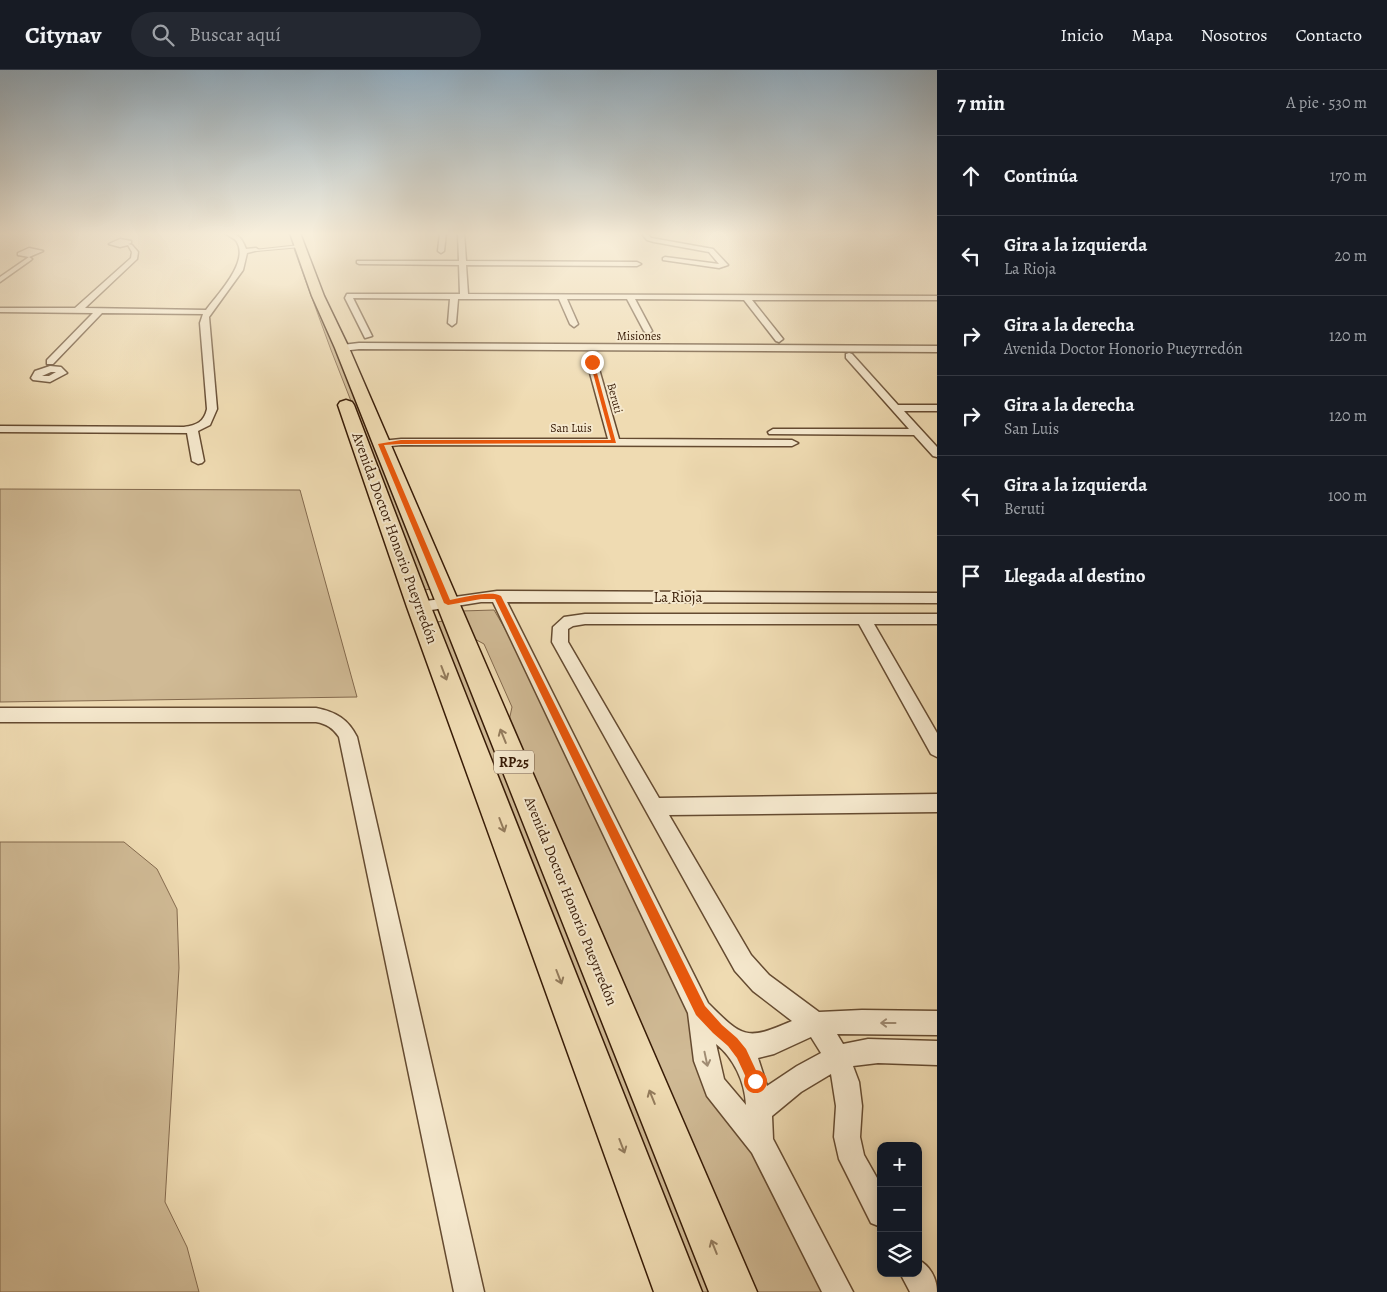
<!DOCTYPE html>
<html lang="es">
<meta charset="utf-8">
<style>
:root{--surface:#171b24;--page:#242831;--text:#f1f3f6;--muted:#9ea1a6;--line:#363941}
body{margin:0;font-family:Alegreya,serif;background:var(--page);color:var(--text)}
.controls{position:absolute;right:15px;bottom:15px;display:grid;overflow:hidden;border-radius:10px;box-shadow:0 2px 12px #0003}
.controls button{width:45px;height:45px;display:grid;place-items:center;padding:0;border:0;border-bottom:1px solid var(--line);background:var(--surface);color:var(--text);font:25px sans-serif}
.stop{position:absolute;width:15px;height:15px;margin:-11px;border:4px solid #ea580c;border-radius:50%;background:#fff}
.stop.end{background:#ea580c;border-color:#fff;box-shadow:0 1px 5px #0008}
.list{margin:0;padding:0;list-style:none}
h2{display:flex;justify-content:space-between;align-items:center;height:65px;margin:0;padding:0 20px;font-size:21px}
h2 small{font-size:16px;font-weight:400;color:var(--muted)}
.list li{display:grid;grid-template-columns:32px 1fr auto;gap:15px;align-items:center;box-sizing:border-box;height:80px;padding:0 20px;border-top:1px solid var(--line)}
.list b{display:block;font-size:19px;white-space:nowrap}
.list p{margin:0;font-size:16px;white-space:nowrap;color:var(--muted)}
.list em{font-size:16px;font-style:normal;color:var(--muted)}
.icon{flex:none;width:28px;height:28px;fill:none;stroke:currentColor;stroke-width:2;stroke-linecap:round;stroke-linejoin:round}
.map{position:relative;flex:none;width:937px;height:1222px;overflow:hidden}
header{display:flex;align-items:center;gap:30px;box-sizing:border-box;height:70px;padding:0 25px;background:var(--surface);border-bottom:1px solid var(--line)}
header strong{font-size:24px}
nav{display:flex;gap:28px;margin-inline-start:auto;font-size:18px}
.search{width:350px;height:45px;background:var(--page);display:flex;align-items:center;gap:12px;box-sizing:border-box;padding:0 18px;border-radius:28px;color:var(--muted);font-size:19px}
main{display:flex}
aside{flex:1;background:var(--surface)}
.map>svg:first-child{display:block}
</style>
<header>
<strong>Citynav</strong>
<div class="search"><svg class="icon" aria-label="search" viewBox="0 0 24 24"><circle cx="10" cy="10" r="6"/><path d="M15 15l6 6"/></svg>Buscar aquí</div>
<nav><a>Inicio</a><a>Mapa</a><a>Nosotros</a><a>Contacto</a></nav>
</header>
<main>
<div class="map">
<svg width="937" height="1222" viewBox="0 0 937 1222">
<rect width="100%" height="100%" fill="#efdbb2"/>
<filter id="stains"><feTurbulence type="fractalNoise" baseFrequency=".004" numOctaves="4"/><feColorMatrix values="0 0 0 0 .2 0 0 0 0 .09 0 0 0 0 .02 0 0 0 .5 -.17"/></filter>
<radialGradient id="worn" r=".72"><stop offset=".6" stop-color="#630" stop-opacity="0"/><stop offset="1" stop-color="#630" stop-opacity=".3"/></radialGradient>
<path fill="#d0ba95" stroke="#846a4e" d="M294,179H296L430,519L425,520L331,280Z
M0,419L300,420L357,627L0,632Z
M494,540L522,588L692,947L763,1089L834,1222H752L509,651L512,637L484,574L471,567L461,541Z
M443,551L709,1222H697L437,552Z
M0,772H124L157,799L177,839L179,898L165,1132L187,1177L199,1222H0Z"/>
<g fill="none" stroke-linecap="round" stroke-linejoin="round">
<defs>
<path id="service" d="M300,175L301,177L256,181L254,180Z"/>
<path id="minor" d="M225,163C237,162 242,168 246,179L256,178L259,180L247,183L243,200L209,247L217,339L210,355L198,361L204,391L202,393L198,394L192,391L187,363L0,362V356L184,357C197,355 204,352 207,339L200,253L203,244L102,243L53,294H47V290L93,243L0,242V238H75L131,188L132,182L128,175L120,177L109,174L120,169L131,171V173L128,174L132,175L138,182L137,189L85,238L206,240C218,224 249,192 237,172C235,168 228,166 225,163Z
M440,163H446L444,181L441,183L438,181Z
M458,163H464L466,191L637,192L641,194L637,196L466,195L468,224L937,226V230H752L783,269L779,272L776,271L744,230L635,229L652,261L648,264L644,261L627,229H567L578,254L574,257L570,254L559,229H458L456,253L452,256L448,253L450,229L353,228L372,266L365,268L345,228L347,224H460L459,195L359,194L357,193V191H459Z
M641,163H647L651,168L657,169L713,179L728,195L719,198L663,190V188L665,187L719,194L709,182L654,172L647,170Z
M29,178L43,181L29,187L32,189L31,190L0,212V207L29,187L18,185V183Z
M359,273L937,276V282L359,279L342,281L338,278L342,275Z
M849,283L852,284L898,335H937V341H904L937,377V387L933,386L914,365L769,364L768,362L773,359H909L846,288V284Z
M592,289L597,292L619,369L792,370L798,373L792,376L401,375L381,377L375,374L381,371L401,369H608L587,292Z
M50,296L61,297L67,303L50,312L33,310L31,308L35,301ZM51,302H56L49,306H42Z
M497,521L937,523V533L507,532L708,933C743,968 746,971 792,951L753,921L735,901L552,572L553,557L564,547L585,544H937V554H874L937,663V687L931,684L859,554H585L573,556L568,559V572L659,728L937,724V742L669,745L751,885L769,905L819,942L862,940L937,941V965L837,964L843,974L868,969L937,971V995L878,993L853,996L859,1012L862,1036L860,1067L864,1085L881,1115V1157L871,1153L839,1089L834,1067L836,1036L831,1004L801,1022L772,1046L773,1069L853,1222H822L752,1083L707,1026L694,991L688,943L493,532H481L419,542L414,541L412,537L414,533L419,532ZM811,967L821,983L797,996L767,1016L758,988L774,984ZM716,974C734,988 745,1012 746,1035L724,1009Z
M0,638H316C336,642 348,649 357,667L484,1222H454L339,667C333,658 327,654 316,652H0Z
M918,1190C930,1195 937,1209 937,1222H910L900,1203H918Z"/>
<path id="primary" d="M290,163H300L324,226L349,278L757,1222H709L335,278L312,226Z
M346,330L352,332L354,335L431,537L702,1222H654L407,537L338,335L340,332Z"/>
</defs>
<use href="#service" stroke="#654b31" stroke-width="2"/>
<use href="#minor" stroke="#654b31" stroke-width="3"/>
<use href="#primary" stroke="#371b06" stroke-width="3"/>
<use href="#service" fill="#f5e8cd" fill-rule="evenodd"/>
<use href="#minor" fill="#f5e8cd" fill-rule="evenodd"/>
<use href="#primary" fill="#efdbb2" fill-rule="evenodd"/>
</g>
<defs><path id="oneway-shaft" d="M-6 0H5M1.5-3L5.5 0L1.5 3" fill="none" stroke-width="1.6" stroke-linecap="round" stroke-linejoin="round" transform="scale(1.25)"/></defs>
<g stroke="#937b5c">
<use href="#oneway-shaft" transform="translate(444 603) rotate(69)"/>
<use href="#oneway-shaft" transform="translate(503 666) rotate(-112)"/>
<use href="#oneway-shaft" transform="translate(502 755) rotate(69)"/>
<use href="#oneway-shaft" transform="translate(559 907) rotate(69)"/>
<use href="#oneway-shaft" transform="translate(652 1027) rotate(-112)"/>
<use href="#oneway-shaft" transform="translate(622 1076) rotate(69)"/>
<use href="#oneway-shaft" transform="translate(714 1177) rotate(-112)"/>
</g>
<g stroke="#a08c73">
<use href="#oneway-shaft" transform="translate(888 953) rotate(-180)"/>
<use href="#oneway-shaft" transform="translate(706 989) rotate(78)"/>
</g>
<linearGradient id="sky" x2="0" y2="1"><stop stop-color="#91aabb"/><stop offset="0.49" stop-color="#f8efdc"/><stop offset="1" stop-color="#f8efdc" stop-opacity="0"/></linearGradient>
<rect width="937" height="334" fill="url(#sky)"/>
<path fill="#ea580c" d="M592,290L594,292L616,373L401,374L384,375L450,530C462,528 491,520 501,526L705,936L722,955L737,968L746,979L761,1011L759,1016L755,1018L750,1016L737,988L728,976L713,963L696,945L495,529H481L448,535L444,533L378,374L401,370H611L590,292Z"/>
<g text-anchor="middle" dominant-baseline="central" stroke-width="4" stroke-linejoin="round" paint-order="stroke">
<g font-size="12" fill="#371b06" stroke="#f5e8cd">
<text x="639" y="266">Misiones</text>
<text transform="translate(615 328) rotate(75)">Beruti</text>
<text x="571" y="358">San Luis</text>
</g>
<rect fill="#f5e8cd" stroke="#705842" stroke-width="1" x="494" y="680.5" width="40" height="23" rx="4"/>
<g font-size="14" font-weight="bold" fill="#371b06">
<text x="514" y="692">RP25</text>
</g>
<g font-size="15" fill="#371b06" stroke="#f5e8cd">
<text transform="translate(395 468) rotate(70)">Avenida Doctor Honorio Pueyrredón</text>
<text x="678" y="527">La Rioja</text>
<text transform="translate(571 831) rotate(68)">Avenida Doctor Honorio Pueyrredón</text>
</g>
</g>
<rect width="100%" height="100%" filter="url(#stains)"/>
<rect width="100%" height="100%" fill="url(#worn)"/>
</svg>
<div class="controls">
<button>+</button>
<button>−</button>
<button><svg class="icon" aria-label="layers" viewBox="0 0 24 24"><path d="M12 4l9 5-9 5-9-5zM3 14l9 5 9-5"/></svg></button>
</div>
<div class="stop" style="left:755px;top:1011px"></div>
<div class="stop end" style="left:592px;top:292px"></div>
</div>
<aside>
<h2>7 min<small>A pie · 530 m</small></h2>
<ul class="list">
<li><svg class="icon" aria-label="ahead" viewBox="0 0 24 24"><path d="M12 20V5M6 11l6-6 6 6"/></svg><div><b>Continúa</b></div><em>170 m</em></li>
<li><svg class="icon" aria-label="left" viewBox="0 0 24 24"><path d="M17 20v-9H6M10 6l-5 5 5 5"/></svg><div><b>Gira a la izquierda</b><p>La Rioja</p></div><em>20 m</em></li>
<li><svg class="icon" aria-label="right" viewBox="0 0 24 24"><path d="M7 20v-9h11M14 6l5 5-5 5"/></svg><div><b>Gira a la derecha</b><p>Avenida Doctor Honorio Pueyrredón</p></div><em>120 m</em></li>
<li><svg class="icon" aria-label="right" viewBox="0 0 24 24"><path d="M7 20v-9h11M14 6l5 5-5 5"/></svg><div><b>Gira a la derecha</b><p>San Luis</p></div><em>120 m</em></li>
<li><svg class="icon" aria-label="left" viewBox="0 0 24 24"><path d="M17 20v-9H6M10 6l-5 5 5 5"/></svg><div><b>Gira a la izquierda</b><p>Beruti</p></div><em>100 m</em></li>
<li><svg class="icon" aria-label="arrive" viewBox="0 0 24 24"><path d="M6 21V4h12l-3 4 3 4H6"/></svg><div><b>Llegada al destino</b></div></li>
</ul>
</aside>
</main>
